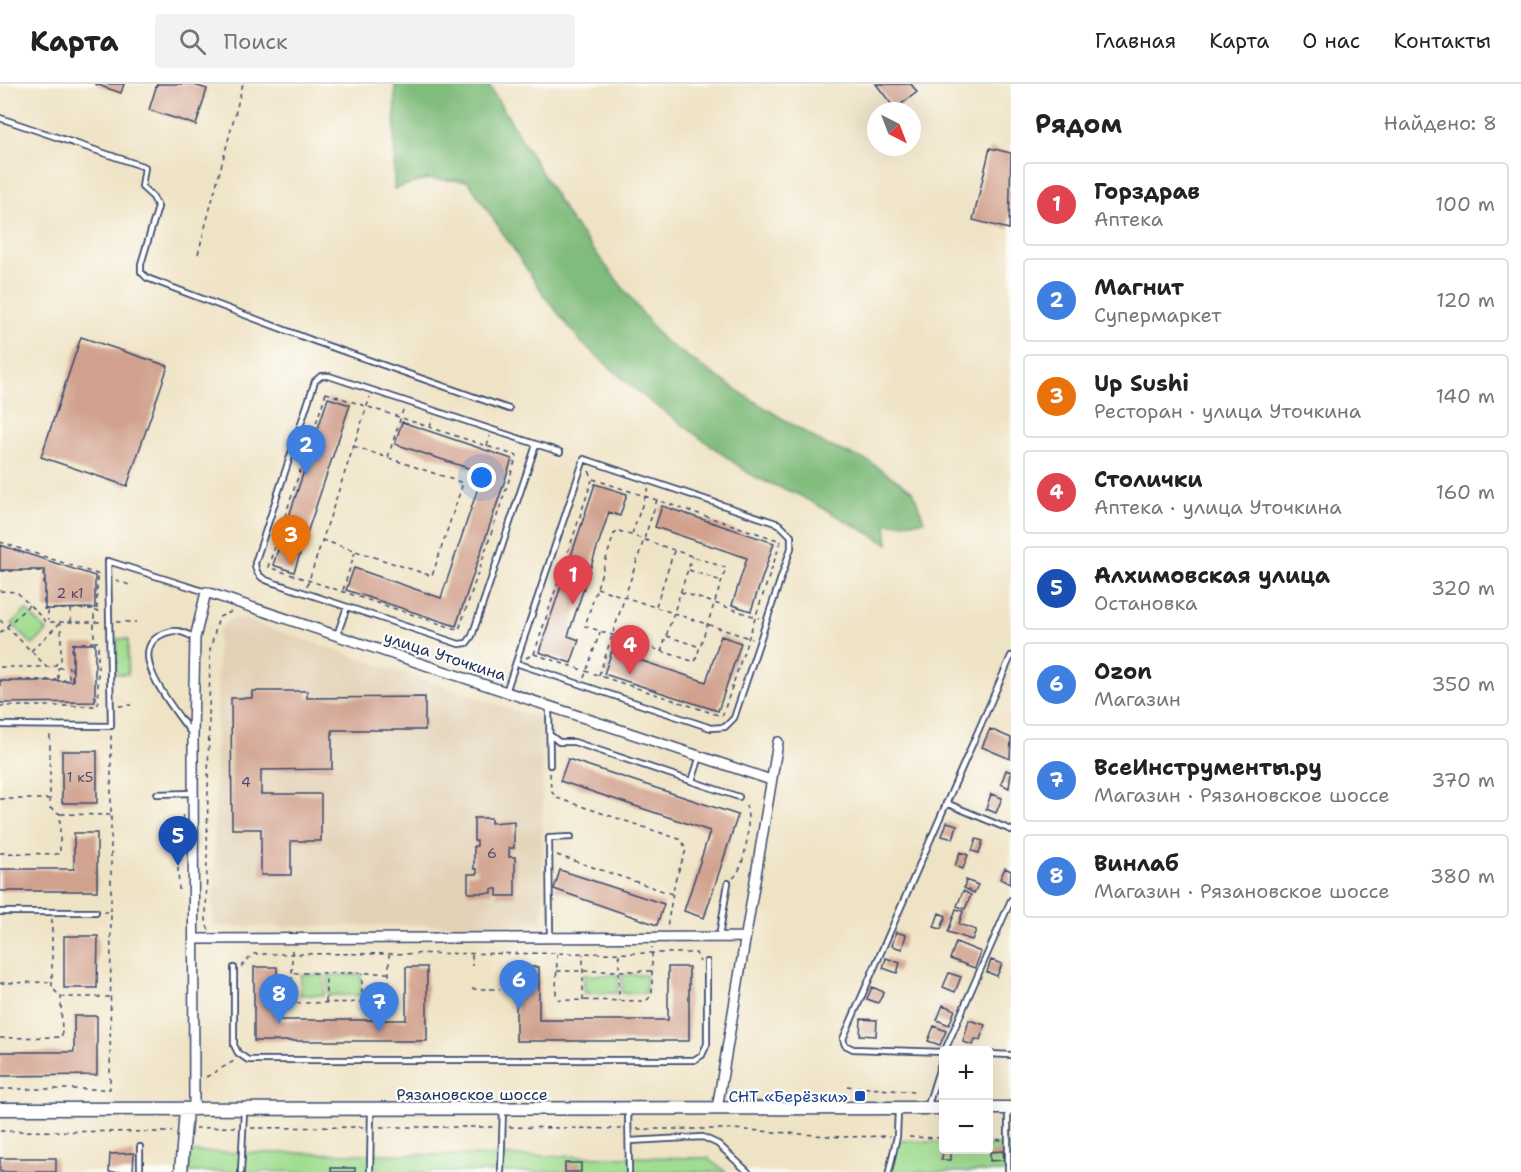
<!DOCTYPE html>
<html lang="ru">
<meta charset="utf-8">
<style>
:root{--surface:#fff;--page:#f2f2f2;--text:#222;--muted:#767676;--line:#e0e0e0;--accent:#d1495b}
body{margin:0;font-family:"Shantell Sans",sans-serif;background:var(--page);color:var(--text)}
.controls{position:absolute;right:18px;bottom:18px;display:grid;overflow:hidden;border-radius:6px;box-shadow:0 6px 24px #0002}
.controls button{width:54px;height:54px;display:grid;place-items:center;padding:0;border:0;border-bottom:2px solid var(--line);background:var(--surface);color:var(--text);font:30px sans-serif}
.compass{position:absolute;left:867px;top:18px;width:54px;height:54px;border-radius:50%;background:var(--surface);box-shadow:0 6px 24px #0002;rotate:138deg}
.you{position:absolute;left:482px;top:394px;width:21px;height:21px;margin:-15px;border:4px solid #fff;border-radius:50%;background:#1a73e8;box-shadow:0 0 0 9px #1a73e833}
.badge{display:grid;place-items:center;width:39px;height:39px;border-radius:50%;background:var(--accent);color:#fff;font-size:20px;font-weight:700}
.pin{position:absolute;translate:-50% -50px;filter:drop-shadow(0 2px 3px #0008)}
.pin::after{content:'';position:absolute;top:32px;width:21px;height:18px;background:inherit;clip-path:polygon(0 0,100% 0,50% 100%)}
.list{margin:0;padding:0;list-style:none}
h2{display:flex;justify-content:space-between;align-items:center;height:78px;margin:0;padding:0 24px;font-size:26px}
h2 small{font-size:20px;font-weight:400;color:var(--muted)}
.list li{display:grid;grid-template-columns:39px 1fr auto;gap:18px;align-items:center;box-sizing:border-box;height:84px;margin:0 12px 12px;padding:0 12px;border:2px solid var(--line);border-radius:6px}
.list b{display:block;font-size:22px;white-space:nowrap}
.list p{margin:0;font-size:20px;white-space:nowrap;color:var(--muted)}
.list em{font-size:20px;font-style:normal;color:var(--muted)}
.icon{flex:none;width:33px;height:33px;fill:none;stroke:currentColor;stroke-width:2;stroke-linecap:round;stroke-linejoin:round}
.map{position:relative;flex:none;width:1011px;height:1088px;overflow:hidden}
header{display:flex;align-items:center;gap:36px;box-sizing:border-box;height:84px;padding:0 30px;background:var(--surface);border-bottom:2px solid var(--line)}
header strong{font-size:28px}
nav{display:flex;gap:33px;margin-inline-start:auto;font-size:21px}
.search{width:420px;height:54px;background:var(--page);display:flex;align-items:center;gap:15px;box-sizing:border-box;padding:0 21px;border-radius:6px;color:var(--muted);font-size:22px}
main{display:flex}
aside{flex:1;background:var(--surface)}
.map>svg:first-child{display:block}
</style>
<header>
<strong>Карта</strong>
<div class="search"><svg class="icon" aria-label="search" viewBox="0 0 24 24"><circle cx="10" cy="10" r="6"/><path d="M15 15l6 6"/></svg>Поиск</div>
<nav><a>Главная</a><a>Карта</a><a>О нас</a><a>Контакты</a></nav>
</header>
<main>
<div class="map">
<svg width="1011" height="1088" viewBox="0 0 1011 1088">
<rect width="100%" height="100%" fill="#fdfcf7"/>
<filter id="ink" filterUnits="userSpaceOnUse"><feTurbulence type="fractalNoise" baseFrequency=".0167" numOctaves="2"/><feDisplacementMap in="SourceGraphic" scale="12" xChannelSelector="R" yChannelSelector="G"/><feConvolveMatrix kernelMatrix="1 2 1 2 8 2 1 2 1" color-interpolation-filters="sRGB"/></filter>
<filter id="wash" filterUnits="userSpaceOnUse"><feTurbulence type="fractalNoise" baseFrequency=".008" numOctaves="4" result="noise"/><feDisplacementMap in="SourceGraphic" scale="24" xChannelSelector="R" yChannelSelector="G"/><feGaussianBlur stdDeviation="1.35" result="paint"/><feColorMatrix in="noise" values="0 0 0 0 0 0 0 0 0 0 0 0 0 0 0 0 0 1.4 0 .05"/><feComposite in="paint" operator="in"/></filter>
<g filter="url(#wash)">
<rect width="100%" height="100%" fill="#efe3c5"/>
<path fill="#e2d1b6" d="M240,534L542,636L543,840L213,843L218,547L227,537Z"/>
<path fill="#a1dd91" stroke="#5e8678" stroke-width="1.5" d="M26,526L47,547L33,561L12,540Z
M116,555H128V590H116Z
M301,891H324V911H301Z
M328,891H361V911H328Z
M584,891H618V909H584Z
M622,891H646V909H622Z
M895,1056L943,1059L944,1066H988L989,1061L1011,1062V1088H885Z
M189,1068L708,1074L726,1088H188Z"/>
<path fill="#80bc7b" stroke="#4e766c" stroke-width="1.5" d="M395,0H488L569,134L663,256L752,316L824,360L868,377L913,407L924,437L886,440L888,460L799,411L754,393L643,312L582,259L546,214L468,97L427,95L394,105Z"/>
<g id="blocks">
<path fill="#d1a18e" d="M95,0H124L121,9Z
M157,0H191L207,5L196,41L149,26Z
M876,0H911L917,8L895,25Z
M990,64L1011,69L1009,145L973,136Z
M81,253L168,282L127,402L41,373Z
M328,314L350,321L294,488L273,481Z
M402,338L512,375L456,542L346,506L354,484L441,514L483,389L395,360Z
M595,400L627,410L620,432L609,428L568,552L579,556L571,579L539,568Z
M662,422L774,459L751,527L732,521L747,474L655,443Z
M0,461L95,492V524L45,525V486H0Z
M721,552L741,559L718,627L604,590L612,567L706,598Z
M73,560H95V618L0,619V597H73Z
M252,607H307V614L425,613V646H332V685L261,686V710H321V757H291V791H261V745H232L231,614H252Z
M990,645L1011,654L1010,675L982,663Z
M62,667H97V719H62Z
M568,675L738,731L704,834L684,827L710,747L560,697Z
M1006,686L1011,688L1009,704L1001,700Z
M991,710L1002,714L996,729L986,725Z
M474,734H491V739L514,737V764H509V773H515V812H497V805H492V809H468V790H477V785H474V762H477V757H474Z
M947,738L957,741L953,755L942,752Z
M74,749H97V807H0V785H74Z
M976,755L983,757L979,769L972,767Z
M960,768L968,771L963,785L955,782Z
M1005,784L1011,787L1010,800L1000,795Z
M560,786L664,820L657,841L554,805Z
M966,796L978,801L974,809L964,804Z
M963,807L971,811L965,825L957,822Z
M956,825L963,827L959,840L976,846L972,856L948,848Z
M939,829L946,832L941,845L934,843Z
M896,848L906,851L902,865L892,862Z
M64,852H98L97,904H64Z
M956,858L981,868L975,884L950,875Z
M886,874L900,879L897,889L883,884Z
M991,876L1002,880L997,892L987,888Z
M254,883H277V936H406V883H427V957H254Z
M516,883H539V936H668V883H689V957H516Z
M949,889L961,893L955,908L943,903Z
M872,903L884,908L878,919L867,915Z
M943,921L955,926L949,941L937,936Z
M74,932H97V991L0,992V968H74Z
M861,935L877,936L876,952L860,951Z
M969,936L985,941L980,956L975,955L973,961L963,958Z
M934,942L946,947L940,961L928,957Z
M944,1066H951V1076H941Z
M1003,1067L1004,1076L990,1077V1068Z
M134,1069L133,1088H109L110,1070Z
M0,1074H56V1088H0Z
M565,1079H581V1088H565Z
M331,1084H355V1088H331Z"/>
</g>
</g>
<g filter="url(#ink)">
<use href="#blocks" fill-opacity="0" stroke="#3b4a6d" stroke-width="1.5"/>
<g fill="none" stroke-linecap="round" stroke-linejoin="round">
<defs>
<path id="lane" d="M0,34L145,83L142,103L153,113L158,123L141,180V188L147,194L314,257L509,325
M536,361L472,552L467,559L459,560L287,503C273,498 255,497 255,479L315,297L321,292H329L560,368
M337,551L347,523
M506,608L584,375L779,440L791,452V464L734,634L725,643L711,644L516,579
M549,622L550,681
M0,641L111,642L108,477L206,508
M191,649C177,628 124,569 161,551C175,544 182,547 195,554
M550,651L559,658H574L739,713
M692,697L700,672
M157,710L193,709
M946,719L1011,746
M0,828H96
M550,853L549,754L571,753
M719,853L728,799
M234,884V961L238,969L248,976H694L702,971L707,960V878
M945,966L1011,816
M944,968L853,965L845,961L843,955L1011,572
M988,970L1011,971
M928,1021L944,970
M628,1026L629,1088
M630,1057L703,1053L718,1060L748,1088
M140,1088V1063
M241,1088L244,1027
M370,1088L371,1026
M501,1088L503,1026
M889,1088L897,1052L898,1026
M1008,1088V1024"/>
<path id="street" d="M195,855L745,853
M717,1025L778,658
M194,1026L193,652L195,554L206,508L771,696"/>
<path id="secondary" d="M988,1024H1011
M0,1025L944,1024
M181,1088L186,1026"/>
</defs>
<use href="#lane" stroke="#3b4a6d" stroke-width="8"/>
<use href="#street" stroke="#3b4a6d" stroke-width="12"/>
<use href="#secondary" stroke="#3b4a6d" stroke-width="15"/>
<path stroke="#3b4a6d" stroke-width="1.5" stroke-dasharray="4.5 4.5" stroke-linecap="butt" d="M198,170L243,0
M326,309L517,372L459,546L268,483Z
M430,343L433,334
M487,362L490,352
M388,373L404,323
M589,387L593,395L781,457L722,633
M619,447L726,484L695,578L585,542L614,450Z
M632,450L648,404
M322,456L432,492L463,399L353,362
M0,458L100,491
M689,486L721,497
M0,487H44V525H97
M116,496L132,502
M307,502L370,313
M597,504L752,555
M343,506L355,468
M0,507L17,508L46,538H102
M681,508L759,534
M656,522L674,467
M97,525V491
M48,526V536
M0,536L47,583
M71,538V526
M116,538H136
M0,549L29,521
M667,552L700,563
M31,567L60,539
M661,568L692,473
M534,570L721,632
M526,574L534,570L592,396
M0,583H53L61,576V540
M58,584L69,583V595
M599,591L657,416
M584,594L600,548
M58,595V584
M0,596H72V560L93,558
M0,622H98V558H94V527H102
M119,622L131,621
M550,689L551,707L557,714L682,756L686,766L675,797L667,843
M0,715H49
M61,730L110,731
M0,769L60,770V730L50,724V650
M557,771L672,810
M733,794C746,785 753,730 744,717
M179,806L177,764L183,731
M103,828H111V649
M52,835V904L61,913H109
M209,846L206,840L210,566L219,533L231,528
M292,866V913L297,919L386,918L389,913V871
M557,870L556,911L559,916L646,917L652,911V863
M619,870V916
M472,871V882
M241,883L253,870L696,869L700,878
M557,887H652
M294,889H388
M0,899L51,898
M472,905H500
M583,916V870
M326,918V890
M362,918V890
M0,954L62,953L61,914
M206,993L236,976
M847,1002L913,1008
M0,1005H110L111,828
M380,1043H495
M509,1043L621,1045
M195,1044L235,1043
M251,1044L363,1043
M637,1045H733L842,1053L890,1052
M0,1047L172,1048
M909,1053L944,1054
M988,1055L1001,1056"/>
<use href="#lane" stroke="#fff" stroke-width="4.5"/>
<use href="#street" stroke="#fff" stroke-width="9"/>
<use href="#secondary" stroke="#fff" stroke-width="12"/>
</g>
</g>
<rect fill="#1a4fb4" stroke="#fdfcf7" stroke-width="2" x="854" y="1006" width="12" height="12" rx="3"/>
<g text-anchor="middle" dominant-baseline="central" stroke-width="4.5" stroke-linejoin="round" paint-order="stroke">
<g font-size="14" fill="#484c6a">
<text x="70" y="509">2 к1</text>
<text x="80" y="693">1 к5</text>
<text x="246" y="698">4</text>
<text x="492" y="769">6</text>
</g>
<g font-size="16" fill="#1b2f5e" stroke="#fdfcf7">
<text transform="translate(445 572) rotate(18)">улица Уточкина</text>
<text x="472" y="1010">Рязановское шоссе</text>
</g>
<g font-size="16" fill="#164399" stroke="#fdfcf7" text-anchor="end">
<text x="848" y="1012">СНТ «Берёзки»</text>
</g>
</g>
</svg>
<div class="controls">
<button>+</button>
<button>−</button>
</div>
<svg class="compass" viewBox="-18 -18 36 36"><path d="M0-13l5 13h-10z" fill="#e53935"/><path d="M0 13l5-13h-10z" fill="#767676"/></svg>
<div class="you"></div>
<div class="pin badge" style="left:573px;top:521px;background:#e0444e">1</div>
<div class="pin badge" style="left:306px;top:391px;background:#3f7fe0">2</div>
<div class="pin badge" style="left:291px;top:481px;background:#e8710a">3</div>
<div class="pin badge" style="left:630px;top:591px;background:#e0444e">4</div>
<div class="pin badge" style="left:178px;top:782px;background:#1a4fb4">5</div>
<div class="pin badge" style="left:519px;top:926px;background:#3f7fe0">6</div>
<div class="pin badge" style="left:379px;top:948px;background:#3f7fe0">7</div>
<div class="pin badge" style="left:279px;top:940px;background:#3f7fe0">8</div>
</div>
<aside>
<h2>Рядом<small>Найдено: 8</small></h2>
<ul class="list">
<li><span class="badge" style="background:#e0444e">1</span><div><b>Горздрав</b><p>Аптека</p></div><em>100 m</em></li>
<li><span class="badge" style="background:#3f7fe0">2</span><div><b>Магнит</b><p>Супермаркет</p></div><em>120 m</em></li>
<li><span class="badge" style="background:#e8710a">3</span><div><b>Up Sushi</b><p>Ресторан · улица Уточкина</p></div><em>140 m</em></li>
<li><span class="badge" style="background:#e0444e">4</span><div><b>Столички</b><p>Аптека · улица Уточкина</p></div><em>160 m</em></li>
<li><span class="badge" style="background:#1a4fb4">5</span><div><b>Алхимовская улица</b><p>Остановка</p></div><em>320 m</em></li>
<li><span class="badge" style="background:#3f7fe0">6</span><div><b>Ozon</b><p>Магазин</p></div><em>350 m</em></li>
<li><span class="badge" style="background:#3f7fe0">7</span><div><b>ВсеИнструменты.ру</b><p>Магазин · Рязановское шоссе</p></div><em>370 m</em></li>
<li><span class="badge" style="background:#3f7fe0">8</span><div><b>Винлаб</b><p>Магазин · Рязановское шоссе</p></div><em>380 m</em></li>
</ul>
</aside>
</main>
